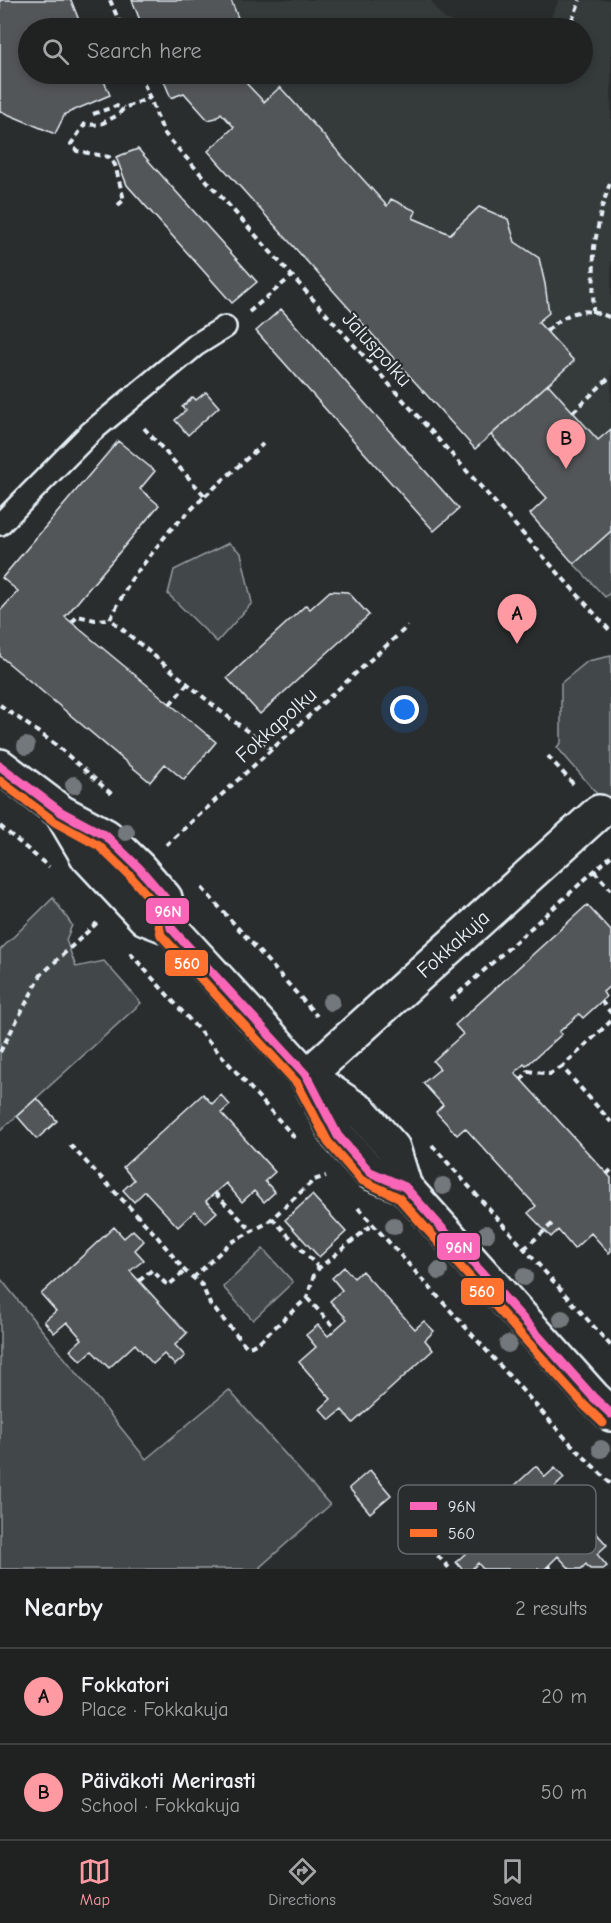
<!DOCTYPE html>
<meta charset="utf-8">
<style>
:root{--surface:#202222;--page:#2d2f2f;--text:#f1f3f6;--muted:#a2a4a5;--line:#3d3f40;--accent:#ff9aa2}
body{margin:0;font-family:"Comic Neue",sans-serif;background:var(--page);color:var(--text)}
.you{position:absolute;left:405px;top:710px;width:21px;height:21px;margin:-15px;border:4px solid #fff;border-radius:50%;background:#1a73e8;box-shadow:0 0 0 9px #1a73e833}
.badge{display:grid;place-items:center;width:39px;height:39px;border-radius:50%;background:var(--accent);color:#111;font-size:20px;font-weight:700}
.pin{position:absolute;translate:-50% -50px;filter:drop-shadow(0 2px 3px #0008)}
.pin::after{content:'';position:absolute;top:32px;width:21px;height:18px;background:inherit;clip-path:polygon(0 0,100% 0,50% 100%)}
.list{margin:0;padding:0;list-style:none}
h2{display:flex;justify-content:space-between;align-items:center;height:78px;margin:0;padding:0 24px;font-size:26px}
h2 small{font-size:20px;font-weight:400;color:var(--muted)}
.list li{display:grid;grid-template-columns:39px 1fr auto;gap:18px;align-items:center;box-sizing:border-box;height:96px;padding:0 24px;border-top:2px solid var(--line)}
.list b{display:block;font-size:22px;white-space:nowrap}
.list p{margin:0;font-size:20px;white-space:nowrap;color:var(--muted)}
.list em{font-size:20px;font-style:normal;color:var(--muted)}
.icon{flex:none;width:33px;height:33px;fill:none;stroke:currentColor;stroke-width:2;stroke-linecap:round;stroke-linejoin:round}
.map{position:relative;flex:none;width:611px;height:1569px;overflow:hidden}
.search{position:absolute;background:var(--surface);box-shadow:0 3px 9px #0003;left:18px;right:18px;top:18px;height:66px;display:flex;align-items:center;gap:15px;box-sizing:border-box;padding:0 21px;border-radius:33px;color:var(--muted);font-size:22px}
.sheet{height:270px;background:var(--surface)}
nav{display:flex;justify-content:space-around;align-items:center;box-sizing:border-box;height:84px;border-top:2px solid var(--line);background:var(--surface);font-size:16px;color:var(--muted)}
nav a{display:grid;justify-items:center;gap:3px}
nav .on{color:var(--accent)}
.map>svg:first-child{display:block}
</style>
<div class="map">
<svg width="611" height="1569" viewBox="0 0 611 1569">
<rect width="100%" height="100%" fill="#2a2d2e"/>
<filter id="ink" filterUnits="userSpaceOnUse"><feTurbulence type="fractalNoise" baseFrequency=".0167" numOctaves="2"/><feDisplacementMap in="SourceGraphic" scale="12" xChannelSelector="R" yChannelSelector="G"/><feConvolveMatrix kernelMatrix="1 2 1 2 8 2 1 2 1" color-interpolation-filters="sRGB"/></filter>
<g filter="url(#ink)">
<path fill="#363a3b" d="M132,0H431L436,10L445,19L462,27L471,28H143Z
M559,0H611V604L530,514L547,498L491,435L475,449L208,151L234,127L221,113L216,118L208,120L184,93L171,98L161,74H582V28H537L551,17Z"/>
<path fill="#424648" stroke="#959ca0" stroke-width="1.5" d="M611,531V592L605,597L574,564Z
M229,543L241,553L252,603L217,642L168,594L174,570Z
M611,656V810L557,747L561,743V683L588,661Z
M53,898L72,925L66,940L76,967L104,961L141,1003L0,1131V950Z
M263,1249L293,1282L253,1320L223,1287Z
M0,1278L146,1459L229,1390L330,1505L260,1567L261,1569H0Z"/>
<path fill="#535759" stroke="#e8f1f8" stroke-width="1.5" d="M0,0H71L82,28H28V74H101L110,95L65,114L55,134L0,111Z
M132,0H231L242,28H143Z
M161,74H249L244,75L247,84L264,102L280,87L387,206L391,199L416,211L413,218L450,234L479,207L508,219L515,242L539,258L545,284L549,313L538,322L574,361L475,449L208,151L234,127L221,113L216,118L208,120L184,93L171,98Z
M138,149L257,282L232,303L127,185L116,157Z
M281,309L459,509L434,531L256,331Z
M548,384L598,440L611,429V531L574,564L530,514L547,498L491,435Z
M206,392L219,407L188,435L175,420L186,410L182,407L193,397L196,400Z
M118,441L155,471L140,489L159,505L65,617L216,742L184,780L165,764L150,782L0,656V611L18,591L2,578Z
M330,591L348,592L369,615L260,714L227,678L306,605L310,609Z
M587,905L611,931V985L603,992L606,997L583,1018L579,1014L559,1032L562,1034L526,1066L524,1064L515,1073L611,1178V1251L609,1253L591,1233L574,1249L558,1230L551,1237L528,1213L536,1206L465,1128L457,1135L436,1112L443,1105L423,1083L440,1069L433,1061L463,1034L455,1025Z
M203,1094L212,1104L221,1095L230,1105L221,1113L275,1172L265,1181L275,1192L264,1202L254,1191L242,1202L226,1183L206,1201L217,1212L205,1223L195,1211L178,1227L145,1191L134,1202L123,1190L134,1180L123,1167Z
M37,1098L57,1121L37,1139L17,1116Z
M312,1195L346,1232L319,1257L285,1220Z
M114,1227L124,1238L133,1230L144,1241L135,1250L144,1260L130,1271L187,1333L175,1345L185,1356L175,1365L164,1354L153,1364L135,1344L109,1368L92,1351L81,1361L70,1350L82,1339L67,1322L54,1333L44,1321L56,1311L41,1294Z
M344,1267L354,1278L362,1271L415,1329L424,1321L434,1331L425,1340L433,1350L353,1423L342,1410L330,1420L320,1409L331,1399L299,1362L316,1347L306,1335L318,1325L328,1336L347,1319L330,1301L342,1290L332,1278Z
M536,1466L545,1477L555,1468L564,1478L555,1487L607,1545L597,1554L607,1566L603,1569H590L586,1564L581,1569H570L558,1556L545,1569H483L478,1563L472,1569H462L456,1562L467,1552L456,1539Z
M370,1470L391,1495L370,1513L349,1488Z"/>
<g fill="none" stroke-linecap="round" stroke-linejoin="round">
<defs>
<path id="service" d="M0,524L91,432L196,345L225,327"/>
<path id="minor" d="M307,1076L599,812"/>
<path id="tertiary" d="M0,766L61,812L106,836L139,868L165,898L171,928
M61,812L87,856L145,918L171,928L307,1076L361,1112L393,1148L405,1187
M308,1078L338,1136L370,1172L405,1187L593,1397L611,1414"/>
</defs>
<use href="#service" stroke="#e8f1f8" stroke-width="26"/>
<use href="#minor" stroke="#e8f1f8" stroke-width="38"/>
<use href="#tertiary" stroke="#e8f1f8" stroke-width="38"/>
<path stroke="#e8f1f8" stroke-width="4" stroke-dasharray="6 4.5" stroke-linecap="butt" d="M110,0L122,28
M564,28L574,16L580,0
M140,74L164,133L611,632
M93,114L116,106L124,108
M118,205L124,200L115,165L109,157L77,151L71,144L85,124L99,125L118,115L124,108L150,98
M249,312L292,276
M593,313L594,247L602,207L611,180
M547,331C567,312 583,305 611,318
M573,412L611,376
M144,428L205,496L170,530L131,580L110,619L219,710L271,749
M205,496L263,444
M72,622L78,616L95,620L110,619
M170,704L187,684
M0,705L55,744L114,796
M548,756L575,786
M0,826L49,867
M166,845L408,626
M594,871L611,890
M202,888L317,1016
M130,953L295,1138
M451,1000L611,856
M601,1001L611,1013
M611,1021L562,1067L611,1122
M0,1052L41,975L99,921
M521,1080L528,1071L550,1074L562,1067
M70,1145L155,1234L185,1271L202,1285L210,1304L247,1347L252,1346L260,1341L307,1298L314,1275L319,1268L373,1224
M432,1145L611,1346
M607,1174L611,1170
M215,1193L252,1231
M358,1208L568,1441L611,1484
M272,1218L319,1268
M524,1249L552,1224
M193,1278L230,1243L267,1223L314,1180L326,1176
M139,1281L152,1270L165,1283L169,1285L185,1271
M307,1298L336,1329
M402,1517L450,1569
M548,1566L551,1569"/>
<use href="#service" stroke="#2a2d2e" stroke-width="21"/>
<use href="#minor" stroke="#2a2d2e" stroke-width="33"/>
<use href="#tertiary" stroke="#2a2d2e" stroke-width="33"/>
<defs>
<path id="bus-1" d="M0,766L61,812L106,836L139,868L165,898L171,928L307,1076L338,1136L370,1172L405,1187L593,1397L611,1414"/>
<path id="bus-2" d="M0,781L55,822L99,846L130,876L154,903L161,935L297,1083L328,1142L361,1180L398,1197L584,1405L603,1423"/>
</defs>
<use href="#bus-1" stroke="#2a2d2e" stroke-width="14"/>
<use href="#bus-2" stroke="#2a2d2e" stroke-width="14"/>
<use href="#bus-1" stroke="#fa66b7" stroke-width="9"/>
<use href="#bus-2" stroke="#ff712e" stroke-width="9"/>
</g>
<g fill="#73787b">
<circle cx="26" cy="746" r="9"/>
<circle cx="74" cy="785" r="9"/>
<circle cx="126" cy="832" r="9"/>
<circle cx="331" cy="1002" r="9"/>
<circle cx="443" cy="1186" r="9"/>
<circle cx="394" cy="1226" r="9"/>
<circle cx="486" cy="1234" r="9"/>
<circle cx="439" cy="1271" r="9"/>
<circle cx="524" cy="1277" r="9"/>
<circle cx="562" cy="1319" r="9"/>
<circle cx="508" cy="1344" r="9"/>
<circle cx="601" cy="1449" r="9"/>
</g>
</g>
<g text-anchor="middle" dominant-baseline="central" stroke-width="4.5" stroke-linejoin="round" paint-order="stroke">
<g font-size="21" fill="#e8f1f8" stroke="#2a2d2e">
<text transform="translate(377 349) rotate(48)">Jaluspolku</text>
<text transform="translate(276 725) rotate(-42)">Fokkapolku</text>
<text transform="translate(453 944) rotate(-42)">Fokkakuja</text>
</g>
</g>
<rect x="398" y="1485" width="198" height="69" rx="9" fill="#2a2d2e" stroke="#63686b" stroke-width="1.5"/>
<rect x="410" y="1502" width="27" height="8" fill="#fa66b7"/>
<rect x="410" y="1529" width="27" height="8" fill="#ff712e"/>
<g font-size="16" fill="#e8f1f8">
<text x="448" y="1512">96N</text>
<text x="448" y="1539">560</text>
</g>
<g stroke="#2a2d2e" stroke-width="2">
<rect x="145" y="897" width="45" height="28" rx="6" fill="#fa66b7"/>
<rect x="164" y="949" width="45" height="28" rx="6" fill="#ff712e"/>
<rect x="436" y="1232" width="45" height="29" rx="6" fill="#fa66b7"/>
<rect x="460" y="1277" width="45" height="29" rx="6" fill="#ff712e"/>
</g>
<g font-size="16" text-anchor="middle" font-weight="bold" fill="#fff">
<text x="168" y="917">96N</text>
<text x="187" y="969">560</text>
<text x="459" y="1253">96N</text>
<text x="482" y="1297">560</text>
</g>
</svg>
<div class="you"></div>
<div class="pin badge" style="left:517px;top:644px">A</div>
<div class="pin badge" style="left:566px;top:469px">B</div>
<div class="search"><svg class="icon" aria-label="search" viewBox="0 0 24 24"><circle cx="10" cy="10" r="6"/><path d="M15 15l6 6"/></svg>Search here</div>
</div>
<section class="sheet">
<h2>Nearby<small>2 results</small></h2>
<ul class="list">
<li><span class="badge">A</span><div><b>Fokkatori</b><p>Place · Fokkakuja</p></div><em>20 m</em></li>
<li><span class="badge">B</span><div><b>Päiväkoti Merirasti</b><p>School · Fokkakuja</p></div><em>50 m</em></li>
</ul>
</section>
<nav>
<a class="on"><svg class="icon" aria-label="map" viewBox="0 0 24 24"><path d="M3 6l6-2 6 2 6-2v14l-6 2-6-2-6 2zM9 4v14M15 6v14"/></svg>Map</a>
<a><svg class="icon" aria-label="directions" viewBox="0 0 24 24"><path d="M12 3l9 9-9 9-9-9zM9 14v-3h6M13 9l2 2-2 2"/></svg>Directions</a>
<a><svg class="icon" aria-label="saved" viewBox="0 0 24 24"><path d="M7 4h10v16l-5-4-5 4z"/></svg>Saved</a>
</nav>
